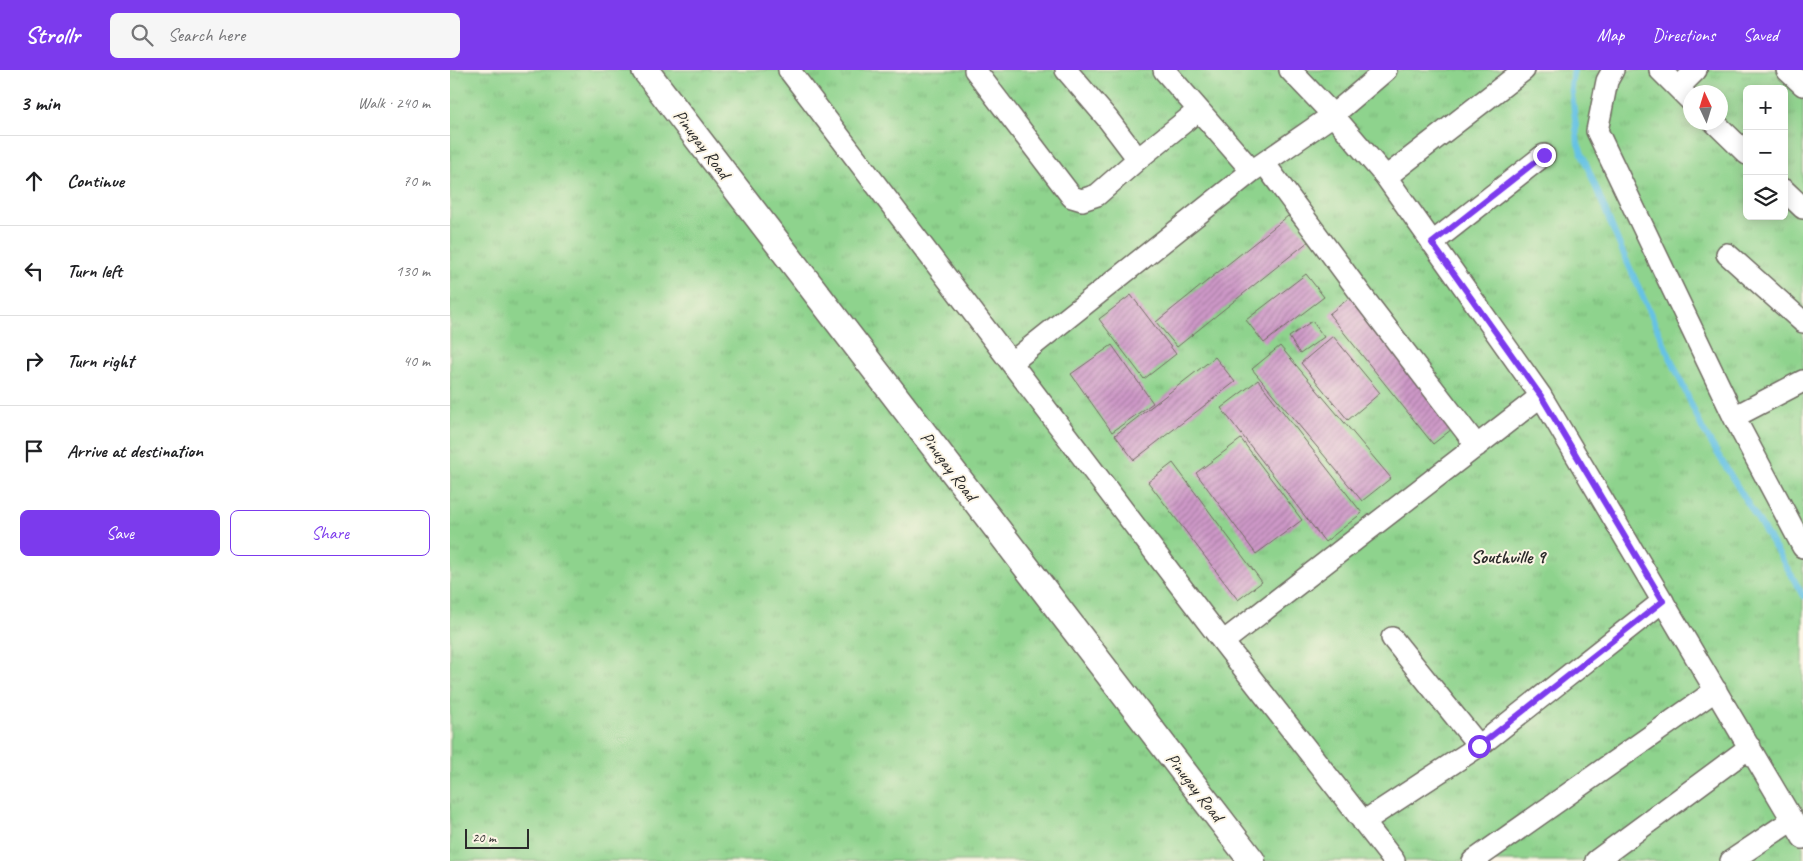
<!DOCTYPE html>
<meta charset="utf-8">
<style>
:root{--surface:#fff;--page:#f6f6f6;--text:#202124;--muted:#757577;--line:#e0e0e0;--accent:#7c3aed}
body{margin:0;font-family:Caveat,sans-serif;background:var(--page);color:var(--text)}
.controls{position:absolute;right:15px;top:15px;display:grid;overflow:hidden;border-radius:8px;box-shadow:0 2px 12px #0003}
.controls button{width:45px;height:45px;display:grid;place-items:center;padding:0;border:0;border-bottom:1px solid var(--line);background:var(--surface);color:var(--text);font:25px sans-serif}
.compass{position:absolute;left:1233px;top:15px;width:45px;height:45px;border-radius:50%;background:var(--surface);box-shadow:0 2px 12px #0003;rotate:356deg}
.scale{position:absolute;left:15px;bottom:12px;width:64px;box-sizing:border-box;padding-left:5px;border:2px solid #2b2b2b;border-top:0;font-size:14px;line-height:18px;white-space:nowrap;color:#2b2b2b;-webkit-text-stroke:4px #fcf5e5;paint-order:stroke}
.stop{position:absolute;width:15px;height:15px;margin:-11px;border:4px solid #7c3aed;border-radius:50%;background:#fff}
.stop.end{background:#7c3aed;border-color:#fff;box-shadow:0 1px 5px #0008}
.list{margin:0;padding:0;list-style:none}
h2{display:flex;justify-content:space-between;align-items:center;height:65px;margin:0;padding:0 20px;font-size:21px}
h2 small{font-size:16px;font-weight:400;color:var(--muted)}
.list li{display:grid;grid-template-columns:32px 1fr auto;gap:15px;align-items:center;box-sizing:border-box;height:90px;padding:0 20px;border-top:1px solid var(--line)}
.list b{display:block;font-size:19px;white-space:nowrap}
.list em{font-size:16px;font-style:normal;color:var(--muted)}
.actions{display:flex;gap:10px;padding:15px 20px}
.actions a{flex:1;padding:11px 0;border:1px solid var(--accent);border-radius:8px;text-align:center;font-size:18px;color:var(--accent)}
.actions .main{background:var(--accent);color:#fff}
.icon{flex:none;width:28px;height:28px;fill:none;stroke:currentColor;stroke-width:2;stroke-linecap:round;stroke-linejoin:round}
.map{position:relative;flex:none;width:1353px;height:791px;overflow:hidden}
header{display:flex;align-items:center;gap:30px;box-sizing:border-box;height:70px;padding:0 25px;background:var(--accent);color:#fff}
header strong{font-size:24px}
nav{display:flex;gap:28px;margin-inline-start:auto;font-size:18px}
.search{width:350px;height:45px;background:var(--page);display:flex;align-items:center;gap:12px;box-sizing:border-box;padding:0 18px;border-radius:8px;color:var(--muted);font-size:19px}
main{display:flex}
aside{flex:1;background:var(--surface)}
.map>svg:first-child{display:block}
</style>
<header>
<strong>Strollr</strong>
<div class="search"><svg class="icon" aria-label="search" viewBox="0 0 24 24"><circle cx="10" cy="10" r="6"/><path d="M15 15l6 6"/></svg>Search here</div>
<nav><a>Map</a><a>Directions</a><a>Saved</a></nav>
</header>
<main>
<aside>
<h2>3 min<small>Walk · 240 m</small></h2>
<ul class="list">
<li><svg class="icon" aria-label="ahead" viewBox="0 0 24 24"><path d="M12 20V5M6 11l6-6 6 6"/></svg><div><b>Continue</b></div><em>70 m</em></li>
<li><svg class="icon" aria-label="left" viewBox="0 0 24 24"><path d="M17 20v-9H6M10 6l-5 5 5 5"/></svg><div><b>Turn left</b></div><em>130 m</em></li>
<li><svg class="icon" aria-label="right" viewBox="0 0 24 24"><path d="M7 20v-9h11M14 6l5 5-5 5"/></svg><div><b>Turn right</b></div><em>40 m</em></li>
<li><svg class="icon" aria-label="arrive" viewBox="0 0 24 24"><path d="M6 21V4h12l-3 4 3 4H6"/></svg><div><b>Arrive at destination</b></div></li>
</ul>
<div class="actions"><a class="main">Save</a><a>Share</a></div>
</aside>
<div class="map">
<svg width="1353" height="791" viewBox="0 0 1353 791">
<defs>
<pattern id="park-tufts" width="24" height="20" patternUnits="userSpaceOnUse" patternTransform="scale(1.25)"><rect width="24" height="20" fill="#8ed38d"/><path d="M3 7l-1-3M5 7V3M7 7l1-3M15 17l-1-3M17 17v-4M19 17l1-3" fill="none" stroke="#7bb57a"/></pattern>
<pattern id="building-hatch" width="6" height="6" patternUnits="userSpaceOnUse" patternTransform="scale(1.25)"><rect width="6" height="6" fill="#cd98c7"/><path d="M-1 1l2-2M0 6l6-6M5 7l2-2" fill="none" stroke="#a77ca2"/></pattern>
</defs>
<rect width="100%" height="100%" fill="#fcf5e5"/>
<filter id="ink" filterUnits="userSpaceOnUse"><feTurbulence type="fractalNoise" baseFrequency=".02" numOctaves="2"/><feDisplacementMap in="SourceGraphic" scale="10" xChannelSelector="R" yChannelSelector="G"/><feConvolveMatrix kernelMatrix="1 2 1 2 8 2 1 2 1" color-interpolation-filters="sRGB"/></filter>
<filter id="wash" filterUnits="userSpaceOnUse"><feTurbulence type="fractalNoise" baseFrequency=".0096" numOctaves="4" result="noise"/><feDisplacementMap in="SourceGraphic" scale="20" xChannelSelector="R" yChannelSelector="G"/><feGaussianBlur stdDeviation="1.12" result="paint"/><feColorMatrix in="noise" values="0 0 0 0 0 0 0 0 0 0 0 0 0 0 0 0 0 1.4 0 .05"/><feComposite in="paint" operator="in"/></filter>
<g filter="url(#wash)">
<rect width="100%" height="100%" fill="#f2e6ca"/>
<path fill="url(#park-tufts)" stroke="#5c7f5c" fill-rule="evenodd" d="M0,0H1353V791H0ZM1297,19H1334V146H1297ZM1240,22H1270V52H1240Z"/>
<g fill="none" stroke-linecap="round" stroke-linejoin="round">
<path stroke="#66c2e4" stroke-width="6" d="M1124,0L1121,15L1128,74L1170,176L1252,358L1342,506L1353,526"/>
</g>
<g id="blocks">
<path fill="url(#building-hatch)" d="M838,146L859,171L727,277L706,252Z
M856,204L874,227L814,273L796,250Z
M681,225L726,284L694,309L649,249Z
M903,225L1007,355L983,374L879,244Z
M862,251L874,267L850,284L839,267Z
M883,266L930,323L898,350L851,293Z
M662,275L703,333L662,362L621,304Z
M830,276L941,408L912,431L802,299Z
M765,287L785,312L684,390L665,365Z
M808,310L912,443L875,472L771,338Z
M791,369L852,450L806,484L746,403Z
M723,393L812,512L788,530L698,412Z"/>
</g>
</g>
<g filter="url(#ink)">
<use href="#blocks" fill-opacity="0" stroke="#716c63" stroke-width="1"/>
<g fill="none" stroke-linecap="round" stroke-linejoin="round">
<defs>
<path id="minor" d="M339,0L773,572L944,791
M525,0L622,127L632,130L647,125L688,89
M616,0L657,48L688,89L749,40
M714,0L802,101
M840,0L883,45L936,107L1091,326L1353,768
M1163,0L1157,11L1147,61L1284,347L1353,477
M1210,0L1240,30
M1337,0L1353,15
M1228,18L1246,0
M1264,52L1297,84
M814,93L916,231L1027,376
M936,107L1074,0
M1334,120L1353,138
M982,173L1094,85
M1277,184L1353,252
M562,292L802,101L883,45L936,0
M1284,347L1353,311
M942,568L1029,676
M773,572L1091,326
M913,752L1029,676L1213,531
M1023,791L1266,620
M1146,791L1300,677
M1281,791L1342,750"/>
<path id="tertiary" d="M195,0L802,791"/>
</defs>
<use href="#minor" stroke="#716c63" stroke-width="24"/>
<use href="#tertiary" stroke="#716c63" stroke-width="29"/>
<use href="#minor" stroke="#fff" stroke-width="21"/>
<use href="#tertiary" stroke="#fff" stroke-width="26"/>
</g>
</g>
<g fill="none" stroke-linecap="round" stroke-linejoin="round" filter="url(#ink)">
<path stroke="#7c3aed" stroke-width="6" d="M1029,676L1213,531L1091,326L982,173L1094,85"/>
</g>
<g text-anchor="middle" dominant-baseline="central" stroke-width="4" stroke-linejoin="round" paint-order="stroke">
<g font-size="18" fill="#2b2b2b" stroke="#fcf5e5">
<text transform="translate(252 74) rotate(53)">Pinugay Road</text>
<text transform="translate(499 396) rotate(53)">Pinugay Road</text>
<text transform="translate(745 717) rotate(52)">Pinugay Road</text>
</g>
<g font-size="19" font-weight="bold" fill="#2b2b2b" stroke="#fcf5e5">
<text x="1058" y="487">Southville 9</text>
</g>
</g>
</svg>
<div class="controls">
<button>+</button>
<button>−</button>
<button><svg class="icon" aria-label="layers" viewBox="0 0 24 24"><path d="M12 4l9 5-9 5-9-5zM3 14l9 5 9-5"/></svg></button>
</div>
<svg class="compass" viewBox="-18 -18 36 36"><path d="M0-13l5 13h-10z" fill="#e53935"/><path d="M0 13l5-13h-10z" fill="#757577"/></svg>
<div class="scale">20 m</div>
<div class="stop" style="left:1029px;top:676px"></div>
<div class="stop end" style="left:1094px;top:85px"></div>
</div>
</main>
